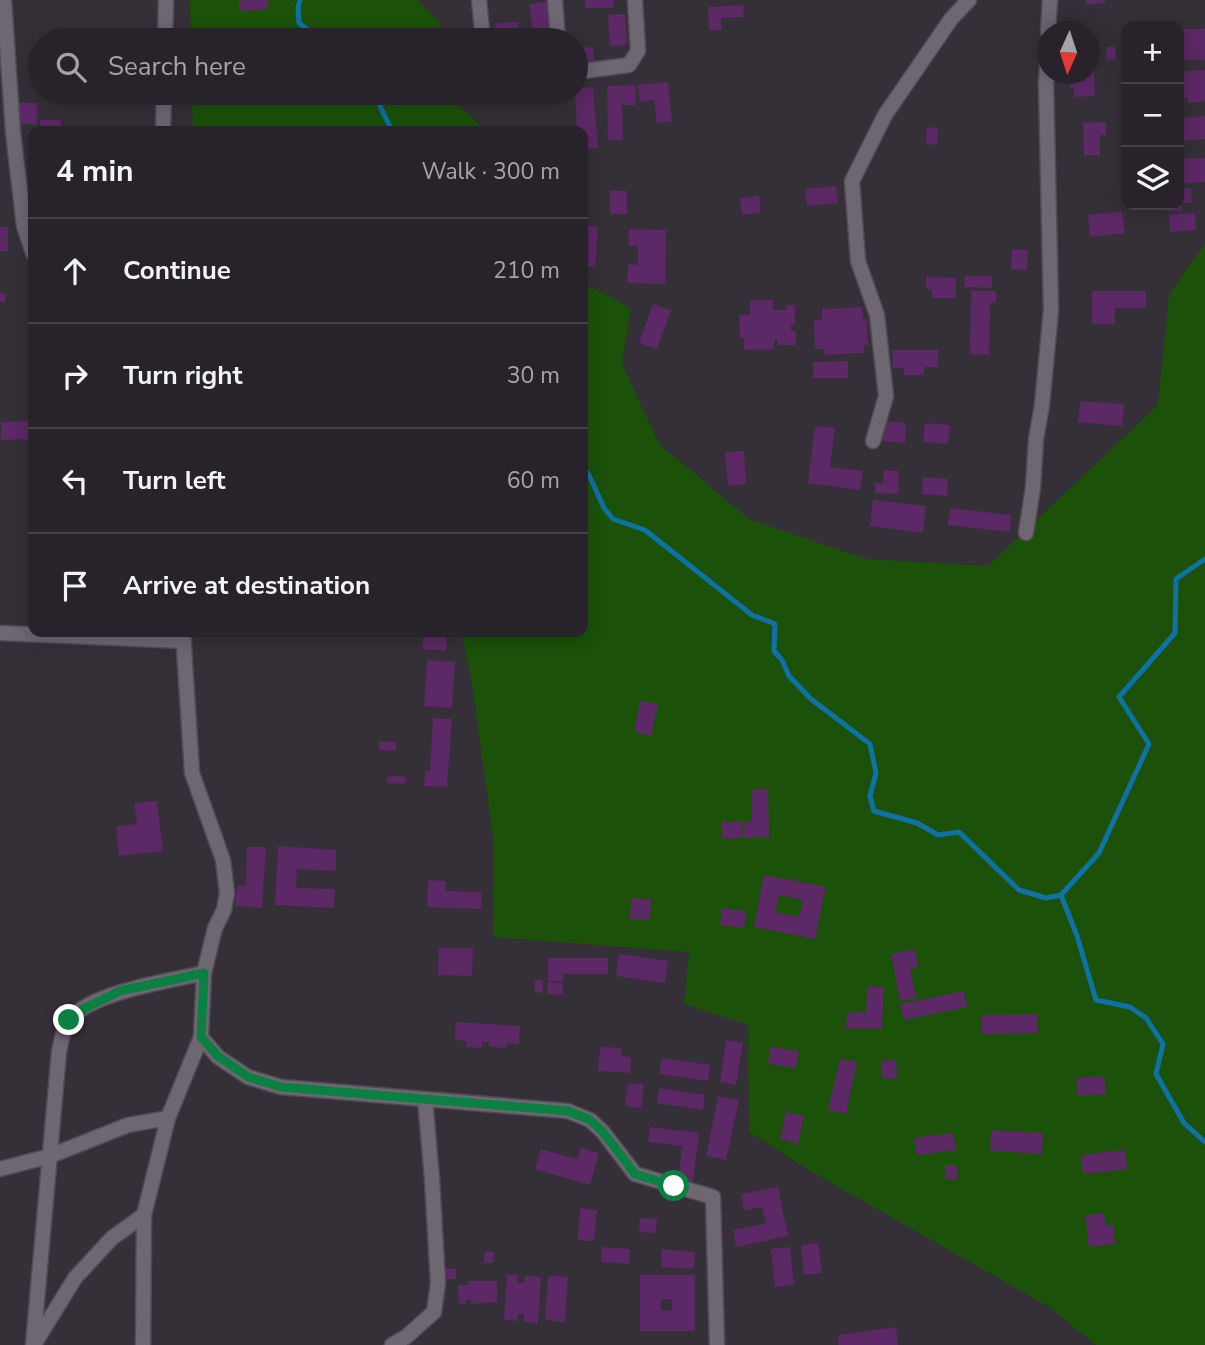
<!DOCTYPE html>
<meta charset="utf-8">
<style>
:root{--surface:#28232a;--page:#342f36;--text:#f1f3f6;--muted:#a5a4a8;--line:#444047}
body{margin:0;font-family:"Nunito Sans",sans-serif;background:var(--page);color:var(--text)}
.controls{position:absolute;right:21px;top:21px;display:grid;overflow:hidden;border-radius:14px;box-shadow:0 4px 18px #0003}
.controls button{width:63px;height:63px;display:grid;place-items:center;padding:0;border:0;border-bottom:2px solid var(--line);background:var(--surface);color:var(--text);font:35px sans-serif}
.compass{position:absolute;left:1037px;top:21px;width:63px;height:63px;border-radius:50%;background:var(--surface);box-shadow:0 4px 18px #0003;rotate:183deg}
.stop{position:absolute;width:21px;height:21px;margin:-16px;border:5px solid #0b8043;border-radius:50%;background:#fff}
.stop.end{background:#0b8043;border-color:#fff;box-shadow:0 2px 7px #0008}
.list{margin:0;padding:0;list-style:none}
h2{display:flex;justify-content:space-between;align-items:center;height:91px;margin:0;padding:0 28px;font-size:30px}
h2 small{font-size:23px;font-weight:400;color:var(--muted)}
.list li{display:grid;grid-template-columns:46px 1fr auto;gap:21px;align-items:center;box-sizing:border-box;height:105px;padding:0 28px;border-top:2px solid var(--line)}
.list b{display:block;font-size:26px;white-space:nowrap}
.list em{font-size:23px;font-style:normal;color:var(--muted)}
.icon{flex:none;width:38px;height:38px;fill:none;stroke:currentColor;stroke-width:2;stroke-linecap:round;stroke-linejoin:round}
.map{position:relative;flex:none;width:1205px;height:1345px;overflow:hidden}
.search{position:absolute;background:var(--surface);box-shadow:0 4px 18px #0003;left:28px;top:28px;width:560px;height:77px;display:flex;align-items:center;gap:18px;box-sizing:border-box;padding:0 24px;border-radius:38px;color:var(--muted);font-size:26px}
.panel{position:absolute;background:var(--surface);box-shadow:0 4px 18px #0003;left:28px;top:126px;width:560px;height:511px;border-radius:14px}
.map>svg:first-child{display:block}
</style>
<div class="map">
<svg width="1205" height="1345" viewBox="0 0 1205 1345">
<rect width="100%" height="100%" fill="#352f38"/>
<path fill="#1b5109" d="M190,0H418L439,22L443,40H191Z
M192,93H455L458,105L487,131H193Z
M1205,243V1345H1096L1049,1307L812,1172L749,1132L748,1025L684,1004L689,952L493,937L494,845L472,685L462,632H583V283L631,308L622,364L659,444L749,519L866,559L988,566L1158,405L1169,295Z"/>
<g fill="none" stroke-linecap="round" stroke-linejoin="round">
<path stroke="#0e72a6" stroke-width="5" d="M300,0L298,7L299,23L320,40
M368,93L378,102L392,131
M583,472L588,473L604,508L613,519L645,530L752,615L775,624L774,651L782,660L789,676L811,699L870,744L876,773L870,796L874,811L917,823L938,835L959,832L1019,890L1046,898L1061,895
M1205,559L1176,579L1175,633L1119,697L1149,744L1099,853L1061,895L1077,936L1096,1000L1130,1007L1146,1018L1163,1044L1156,1074L1184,1123L1205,1142"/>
</g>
<path fill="#5c2866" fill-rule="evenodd" d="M239,0H268V9L239,11Z
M585,0H613L614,8H585Z
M1086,0H1105V3L1086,5Z
M549,1L553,35L534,38L529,4Z
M743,5L744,17L721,18L722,30H709L708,7Z
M625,14L627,45L610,46L608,15Z
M518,22L519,39L496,40L495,23Z
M1179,29H1205V60H1183V53H1179Z
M593,47L594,64L576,65V48Z
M1107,47H1116L1115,60L1106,59Z
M1090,54H1093L1095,96L1074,97V88H1070L1069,74H1090Z
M1205,70V101L1188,103V98H1179V72Z
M668,82L672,121L657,123L654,100L640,102L638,85Z
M635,85L636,105H622L623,140H608L607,86Z
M593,87L598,148L583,149V131H577L575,93L576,88Z
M17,103H37V124H17Z
M1205,116V139L1179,141V118Z
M40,120H61V131H40Z
M1106,122V135H1100V155H1084L1083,123Z
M927,127L938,128L937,145L926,144Z
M1205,158V182L1179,184V159Z
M836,186L838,203L807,206L805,189Z
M1191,188L1192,203H1181L1182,211L1167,212V205H1179V189Z
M610,190L627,191V214H610Z
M759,196L761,212L742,215L740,198Z
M1122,211L1125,233L1090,237L1088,215Z
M1195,213L1196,230L1170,232L1169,214Z
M583,225L598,226L595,267L583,266Z
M0,227H8V251H0Z
M629,229L666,230L665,284L627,283L628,264L638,265V246H628Z
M1012,249L1028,250L1027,270L1011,269Z
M965,276H992V288L964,287Z
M926,277L956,278V298H932V289H926Z
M971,291H996V303H990L989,355L970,354Z
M1092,291H1146V308H1115V324H1092Z
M0,293L6,294L5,302H0Z
M750,300H773V310H786V305H795V324H791V331H796V345H778V341H774V349L744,350V338H740L739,315H750Z
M653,304L671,310L657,349L639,343Z
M862,307L863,319H867L868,345H864V353L824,355V349H815L814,320L822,319V309Z
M892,350H938V367H924V375H904V368H893Z
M848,361V378H813V362Z
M1080,401L1124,404L1122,426L1078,422Z
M33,421V439L1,440V422Z
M884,421L906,423L905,443L883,441Z
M925,423L950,425L948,444L923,442Z
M815,426L835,428L830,467L863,471L860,490L808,483Z
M744,451L746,484L728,486L725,452Z
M884,470L899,471L898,494L875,493V483H883Z
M923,477L948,479L947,496L922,494Z
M873,500L926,506L923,533L870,526Z
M950,508L1011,515L1010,532L948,525Z
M424,632L447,634L446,651L422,649Z
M427,660L455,662L452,708L424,706Z
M640,701L658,704L651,736L634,732Z
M433,718L452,719L447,787L424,786L425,771H430Z
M379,741L396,742V751L379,750Z
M388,775L405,777V784L387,783Z
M752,790H768L769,838H743V821H752Z
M157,801L163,851L119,856L116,826L137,824L134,803Z
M741,821L742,838L722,839V822Z
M278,846L336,850V871L297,869L296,888L335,889L334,908L275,905Z
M247,847H266L262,908L235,906L237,885L246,886Z
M764,875L826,887L815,939L754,927ZM779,895L803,900L799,917L775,912Z
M428,880L446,881L445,891L481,892V909L427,907Z
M631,898L651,899L650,920L630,919Z
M722,908L746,911L744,928L720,925Z
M439,948H473L472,976L438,975Z
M915,949L918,967L910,969L916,998L900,1001L891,954Z
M619,954L668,961L665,983L616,976Z
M548,958H608V974H563V981H548Z
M535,980H543V993L535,992Z
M548,982L563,983V995L547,994Z
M867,986L884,987L882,1029L846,1028L847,1012L866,1013Z
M964,991L967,1007L904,1020L900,1004Z
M1037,1014V1033L982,1034V1015Z
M456,1022L520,1026L519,1044L507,1043L506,1048L489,1047V1042H482V1048L466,1047V1041L455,1040Z
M726,1040L743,1043L736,1085L720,1082Z
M600,1047L622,1048L621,1056L631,1057L630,1073L598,1071Z
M770,1047L799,1051L796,1068L768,1064Z
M662,1058L710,1065L708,1081L659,1074Z
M840,1059L857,1062L846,1114L828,1110Z
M896,1060L897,1078L883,1079L881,1061Z
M1104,1076L1106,1094L1078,1096L1076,1078Z
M628,1083L644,1085L641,1108L625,1106Z
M659,1088L705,1095L703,1110L657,1103Z
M718,1096L739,1100L726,1160L706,1156Z
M786,1112L804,1116L798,1144L780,1139Z
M650,1127L699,1133L693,1182L678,1180L682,1146L648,1142Z
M991,1130L1043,1133L1042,1154L990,1151Z
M953,1133L956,1150L917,1155L914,1138Z
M581,1148L599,1153L590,1185L535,1169L541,1149L577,1159Z
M1125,1150L1127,1169L1083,1174L1081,1155Z
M945,1165H957V1180L945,1179Z
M778,1187L788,1236L736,1247L733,1230L766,1223L762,1207L744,1211L741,1194Z
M580,1208L597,1210L594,1241L578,1240Z
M1104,1213L1106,1226L1113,1225L1115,1244L1089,1247L1085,1215Z
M640,1218L657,1219L656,1233L639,1232Z
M818,1243L822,1273L804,1275L801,1245Z
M602,1247L630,1249L629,1264L601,1262Z
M790,1247L794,1285L775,1287L771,1249Z
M662,1249L695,1252L694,1269L661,1267Z
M485,1251L494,1252L493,1263H484Z
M441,1269H456V1279H441Z
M507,1275H518L517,1283H524L525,1276L541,1277L538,1323L524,1322V1314H518V1321L504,1320Z
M640,1275H695V1331H640ZM661,1299H672V1311L661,1310Z
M548,1276L568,1277L565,1322L545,1320Z
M468,1281H497V1302L471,1304V1300H466V1304H459L458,1285H468Z
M896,1327L898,1345H839L838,1335Z"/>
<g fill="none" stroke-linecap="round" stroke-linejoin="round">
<defs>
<path id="minor" d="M4,0L13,132L24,226L33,253
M479,0L482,30
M555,0L558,40
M1048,32L1050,0
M165,40L166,0
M576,72L629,65L638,51L635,0
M163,131L164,93
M873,441L886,396L877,315L858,261L852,181L885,115L951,19L969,0
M1026,533L1033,487L1036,439L1042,405L1051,310L1046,83L1048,55
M0,633L184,641
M201,1037L218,1057L248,1077L281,1087L568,1111L590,1120L603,1132L635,1174L713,1197L717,1345
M0,1169L50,1156L128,1125L168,1118
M35,1343L75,1278L112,1238L144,1215
M33,1345L59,1052C61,1042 63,1029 69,1020C91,992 169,981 204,973
M143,1345L144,1215L168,1118L201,1037L204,973L215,928L224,910L227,893L223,860L192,773L183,632
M392,1345L406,1337L434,1312L438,1283L432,1179L425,1099"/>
</defs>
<use href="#minor" stroke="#514c54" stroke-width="17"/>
<use href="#minor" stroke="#6e6772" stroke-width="14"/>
</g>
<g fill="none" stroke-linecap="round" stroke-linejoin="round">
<path stroke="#0b8043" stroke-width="9" d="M69,1020L85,1008L120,991L204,973L201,1037L218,1056L248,1077L281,1087L568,1111L590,1120L603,1132L635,1174L674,1186"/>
</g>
</svg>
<div class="controls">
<button>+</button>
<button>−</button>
<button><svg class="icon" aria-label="layers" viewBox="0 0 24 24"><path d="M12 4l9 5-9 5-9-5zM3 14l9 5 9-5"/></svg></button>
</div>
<svg class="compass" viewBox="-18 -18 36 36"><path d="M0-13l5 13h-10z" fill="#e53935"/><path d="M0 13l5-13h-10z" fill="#a5a4a8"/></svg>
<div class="stop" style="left:674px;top:1186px"></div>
<div class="stop end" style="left:69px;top:1020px"></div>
<div class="search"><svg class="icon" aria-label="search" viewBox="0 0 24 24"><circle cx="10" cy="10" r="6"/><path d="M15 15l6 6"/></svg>Search here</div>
<section class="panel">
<h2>4 min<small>Walk · 300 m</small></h2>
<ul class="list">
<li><svg class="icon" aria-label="ahead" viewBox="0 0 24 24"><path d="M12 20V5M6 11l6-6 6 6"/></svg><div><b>Continue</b></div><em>210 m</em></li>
<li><svg class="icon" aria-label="right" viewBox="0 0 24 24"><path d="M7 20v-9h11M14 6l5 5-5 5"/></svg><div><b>Turn right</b></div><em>30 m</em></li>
<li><svg class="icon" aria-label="left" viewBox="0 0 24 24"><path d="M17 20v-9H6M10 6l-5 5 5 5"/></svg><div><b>Turn left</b></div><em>60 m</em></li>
<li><svg class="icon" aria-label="arrive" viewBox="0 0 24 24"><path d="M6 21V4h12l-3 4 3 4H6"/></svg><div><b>Arrive at destination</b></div></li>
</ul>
</section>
</div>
